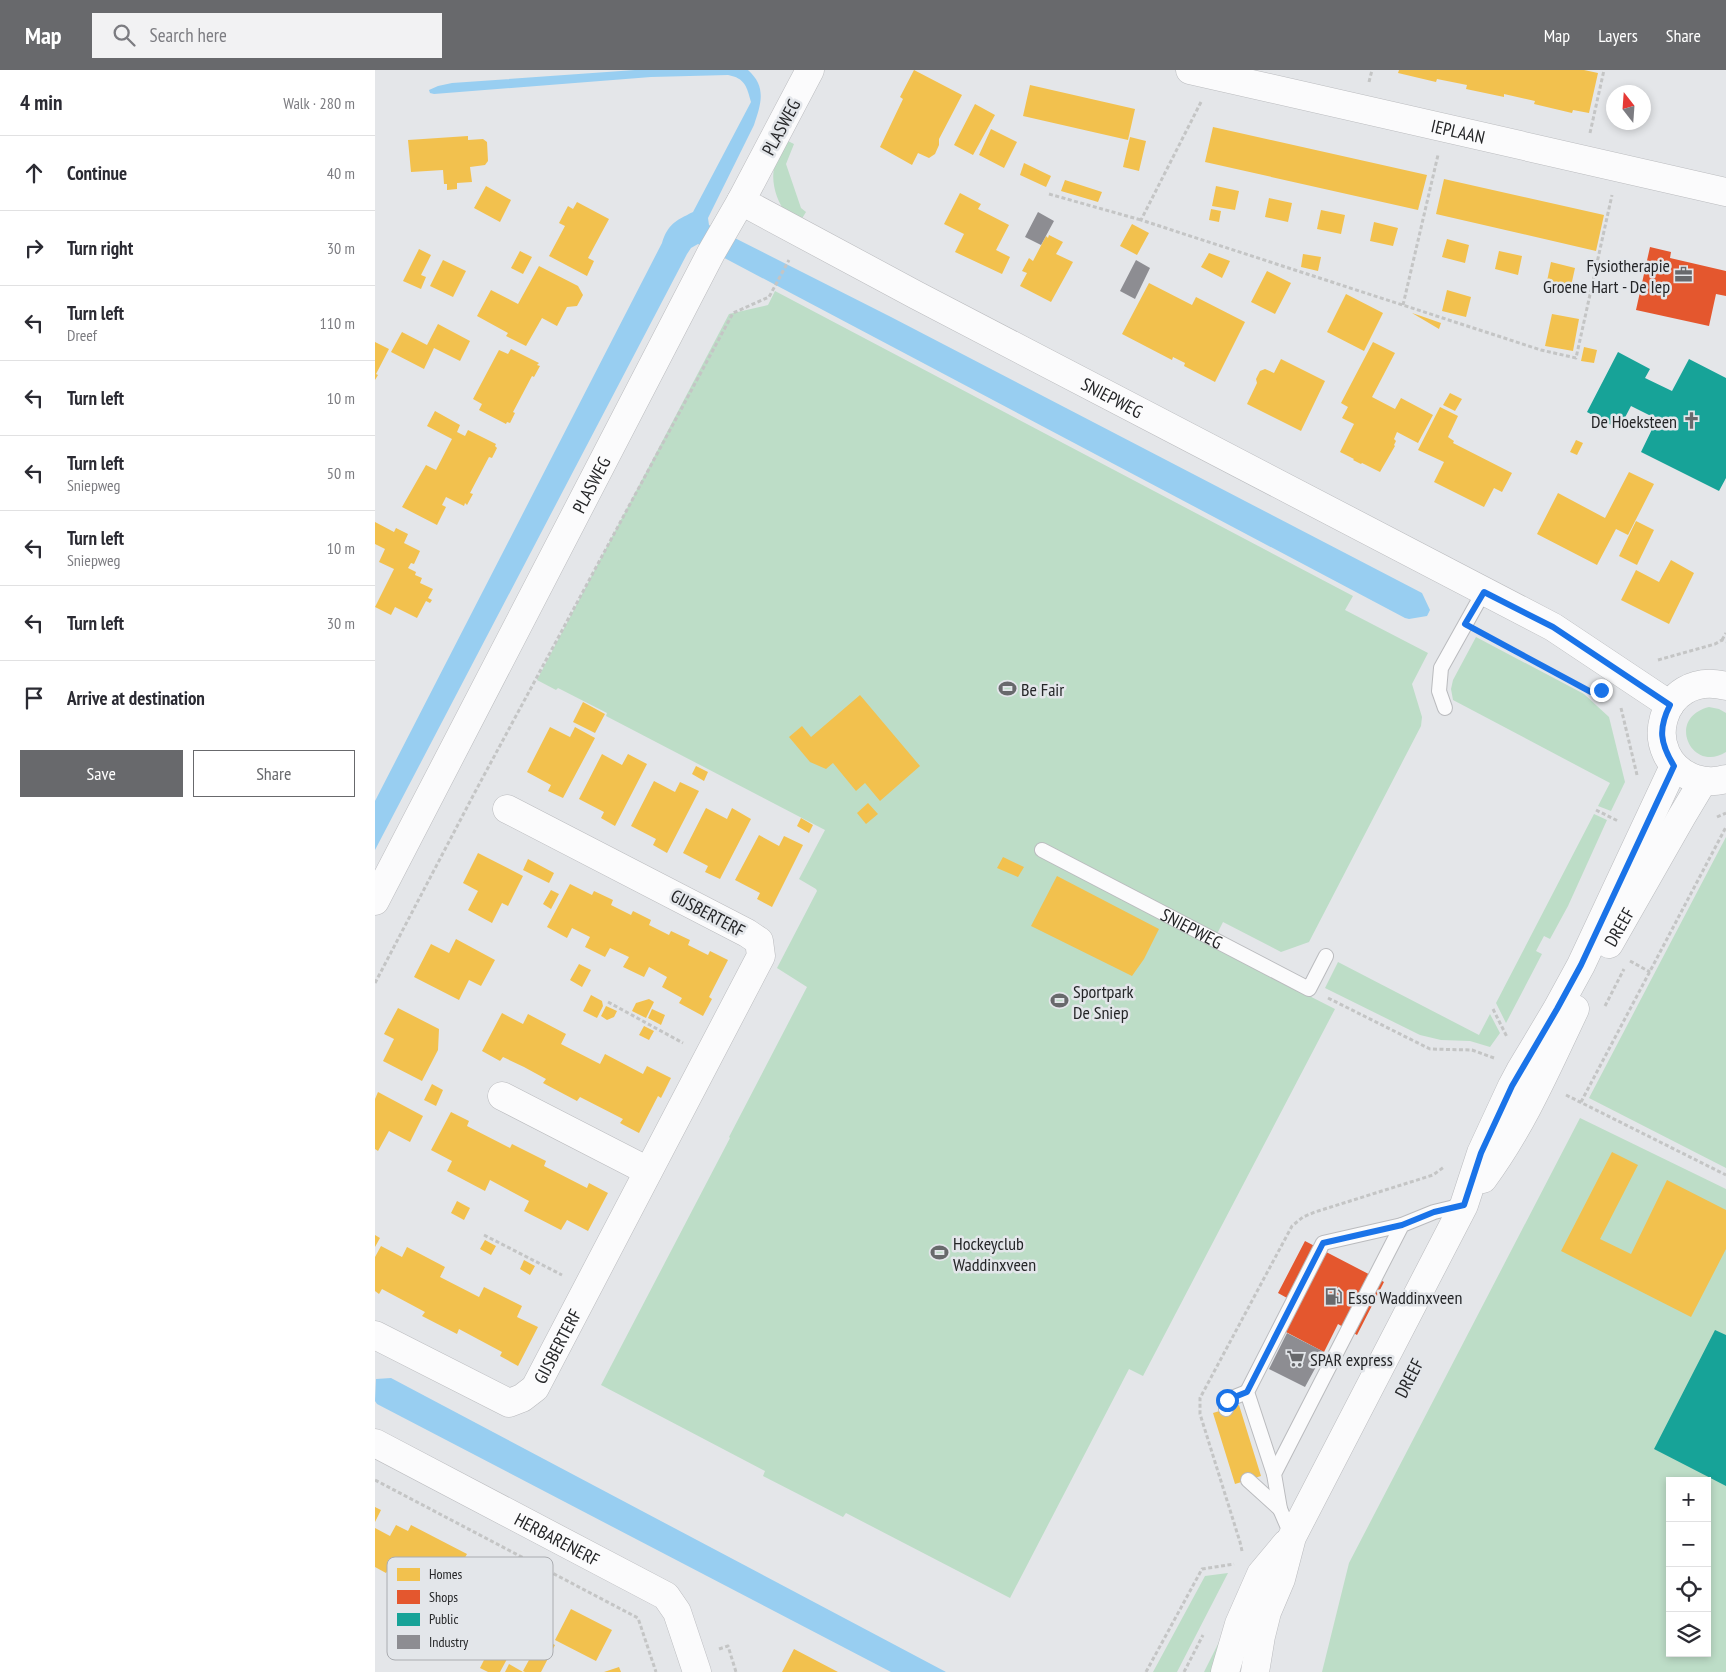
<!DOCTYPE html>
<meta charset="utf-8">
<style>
:root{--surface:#fff;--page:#f2f2f3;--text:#2b2b33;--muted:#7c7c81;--line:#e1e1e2;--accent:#68696c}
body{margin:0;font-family:"PT Sans Narrow",sans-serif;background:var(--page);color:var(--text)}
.controls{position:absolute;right:15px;bottom:15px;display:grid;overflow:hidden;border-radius:0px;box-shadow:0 2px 8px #0003}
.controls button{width:45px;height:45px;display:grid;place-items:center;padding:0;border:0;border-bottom:1px solid var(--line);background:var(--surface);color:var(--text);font:25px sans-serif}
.compass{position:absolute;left:1231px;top:15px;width:45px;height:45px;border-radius:50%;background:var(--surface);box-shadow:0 2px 8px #0003;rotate:343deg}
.stop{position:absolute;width:15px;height:15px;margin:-11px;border:4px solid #1a73e8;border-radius:50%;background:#fff}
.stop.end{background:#1a73e8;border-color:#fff;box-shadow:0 1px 5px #0008}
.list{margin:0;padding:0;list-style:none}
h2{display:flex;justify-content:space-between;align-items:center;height:65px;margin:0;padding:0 20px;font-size:21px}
h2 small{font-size:16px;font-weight:400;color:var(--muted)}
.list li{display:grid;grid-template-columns:32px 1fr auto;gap:15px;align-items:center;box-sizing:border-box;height:75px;padding:0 20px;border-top:1px solid var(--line)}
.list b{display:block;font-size:19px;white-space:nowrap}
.list p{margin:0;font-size:16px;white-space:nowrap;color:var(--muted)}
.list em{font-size:16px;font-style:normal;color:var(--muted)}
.actions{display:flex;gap:10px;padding:15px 20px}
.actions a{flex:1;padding:11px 0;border:1px solid var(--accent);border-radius:0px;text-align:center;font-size:18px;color:var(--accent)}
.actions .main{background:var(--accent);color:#fff}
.icon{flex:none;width:28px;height:28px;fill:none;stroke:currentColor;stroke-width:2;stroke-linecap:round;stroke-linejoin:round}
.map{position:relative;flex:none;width:1351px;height:1602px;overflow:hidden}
header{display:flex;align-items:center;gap:30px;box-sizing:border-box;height:70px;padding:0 25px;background:var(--accent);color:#fff}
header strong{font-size:24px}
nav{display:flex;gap:28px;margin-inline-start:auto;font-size:18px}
.search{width:350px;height:45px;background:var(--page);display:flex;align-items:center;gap:12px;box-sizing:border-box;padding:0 18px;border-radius:0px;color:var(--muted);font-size:19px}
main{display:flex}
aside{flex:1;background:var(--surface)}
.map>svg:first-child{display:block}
</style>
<header>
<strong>Map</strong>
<div class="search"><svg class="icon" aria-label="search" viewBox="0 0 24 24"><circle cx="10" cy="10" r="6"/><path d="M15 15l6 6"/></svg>Search here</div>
<nav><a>Map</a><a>Layers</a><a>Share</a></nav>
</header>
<main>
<aside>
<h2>4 min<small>Walk · 280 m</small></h2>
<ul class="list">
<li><svg class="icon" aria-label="ahead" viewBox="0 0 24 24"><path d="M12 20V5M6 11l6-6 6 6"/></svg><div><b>Continue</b></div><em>40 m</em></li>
<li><svg class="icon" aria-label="right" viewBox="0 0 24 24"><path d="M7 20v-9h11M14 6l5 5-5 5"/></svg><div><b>Turn right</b></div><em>30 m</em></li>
<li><svg class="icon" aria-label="left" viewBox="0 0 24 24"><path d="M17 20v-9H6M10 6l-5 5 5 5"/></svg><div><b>Turn left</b><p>Dreef</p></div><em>110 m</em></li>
<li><svg class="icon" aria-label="left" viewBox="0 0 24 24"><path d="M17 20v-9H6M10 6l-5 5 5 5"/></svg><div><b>Turn left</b></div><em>10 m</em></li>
<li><svg class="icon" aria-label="left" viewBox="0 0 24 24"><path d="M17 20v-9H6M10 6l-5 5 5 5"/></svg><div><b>Turn left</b><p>Sniepweg</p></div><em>50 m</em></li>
<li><svg class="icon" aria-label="left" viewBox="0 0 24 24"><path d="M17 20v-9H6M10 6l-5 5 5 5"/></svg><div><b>Turn left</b><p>Sniepweg</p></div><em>10 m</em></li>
<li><svg class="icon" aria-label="left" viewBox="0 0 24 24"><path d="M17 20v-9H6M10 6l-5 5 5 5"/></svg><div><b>Turn left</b></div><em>30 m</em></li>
<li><svg class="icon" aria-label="arrive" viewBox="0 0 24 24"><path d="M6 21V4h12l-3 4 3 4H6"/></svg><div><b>Arrive at destination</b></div></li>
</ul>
<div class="actions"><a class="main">Save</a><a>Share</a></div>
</aside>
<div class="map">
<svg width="1351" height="1602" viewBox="0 0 1351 1602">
<rect width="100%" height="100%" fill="#e4e6e9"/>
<path fill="#bdddc7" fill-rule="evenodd" d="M413,71L419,74L411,94L426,138L431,142L426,150C422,148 416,146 412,143C402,134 396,112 399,99C402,90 409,80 413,71Z
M400,221L978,526L970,540L1053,583L1037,614L1047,647L1046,656L934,872L906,882L848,852L836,876L960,939L768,1306L754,1299L635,1528L471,1443L468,1447L388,1406L390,1401L226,1315L355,1068L354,1067L432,917L402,898L442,821L441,819L424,809L450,760L231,646L232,643L183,618L181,620L162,610L354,244L393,235Z
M1101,567L1209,624L1234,647L1250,712L1236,741L1223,736L1235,713L1078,630L1076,619L1078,610Z
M1334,637L1344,639L1351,643V682C1317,704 1290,648 1334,637Z
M1219,744L1232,750L1193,836L1175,869L1169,866L1161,881L1167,884L1131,953L1121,933Z
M1351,767V1098L1214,1028Z
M963,892L1104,965L1115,944L1125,963L1115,977L1095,971L1066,970L1045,965L950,918Z
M1205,1048L1351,1119V1602H947L974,1493ZM1295,1411H1332V1583H1295Z
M853,1503L802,1602H778L830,1506Z
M851,1558L839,1602H829Z"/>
<path fill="#98cef1" d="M260,0H373C392,17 386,34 379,55L333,148L334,155L516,247L1047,523L1055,540L1052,546L1034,549L1030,548L323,174L316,178L312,184L0,780V731L287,173C293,154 300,151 318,142L376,32C372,17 370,8 353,5L276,7L59,24L55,23L54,20L63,16L77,13Z
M16,1308L571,1602H572H516L2,1334L0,1331L1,1309Z"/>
<path fill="#f2c14e" d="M539,0L587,25L564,69V75L560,84L554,88L543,83L537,95L505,77L528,29L525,27Z
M1024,0H1209L1223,3L1214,43L1198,40L1197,43L1159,34L1160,31L1129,24V27L1091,19L1092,15L1062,9L1061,12L1023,3Z
M655,15L760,39L753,70L648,46Z
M600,34L620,45L598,85L579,75Z
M838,57L1052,105L1043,140L830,92Z
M616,59L642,72L629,98L604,85Z
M93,66V70L108,69L112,72L113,91L110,95L95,97L97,112L82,113V119L72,120V114H69L68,100L36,102L33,70Z
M755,67L771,71L764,101L748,97Z
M649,93L676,106L671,117L645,105Z
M1069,109L1229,145L1221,181L1061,144Z
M690,110L727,122L723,132L686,121Z
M111,116L136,130L125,152L99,138Z
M841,116L864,121L860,140L837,136Z
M585,123L606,134L603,139L634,155L621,180L635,187L627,204L580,182L589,164L569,154Z
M894,128L917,133L913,152L890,147Z
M202,132L234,149L213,188L219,191L212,206L174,186L190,156L184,153L193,136L198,139Z
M836,139L846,141L844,152L834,150Z
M946,140L970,145L966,164L942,159Z
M999,152L1023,158L1018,176L995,171Z
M757,154L774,163L762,185L745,176Z
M674,165L688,172L681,184L698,192L676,232L645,216L652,203L647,201L654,188L658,191L671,166L673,168Z
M1072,169L1094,175L1090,193L1067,187Z
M44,179L56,185L46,205L51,207L46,219L28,211Z
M145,181L157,187L148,204L136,198Z
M1124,181L1147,186L1143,205L1120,199Z
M834,183L855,191L847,208L826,197Z
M928,184L946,187L943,201L926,197Z
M68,190L91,201L78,227L55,216Z
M1176,192L1200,198L1196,216L1172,211Z
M164,196L203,216L208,225L202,236L192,237L182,256L167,248L151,276L131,266L133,263L102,246L116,220L143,234Z
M892,201L916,213L900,244L876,232Z
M774,213L817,235L821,227L870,252L840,312L809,296L810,293L798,287L797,290L747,264Z
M1072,220L1096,227L1091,247L1067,241Z
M971,224L1008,243L989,281L952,262Z
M1037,243L1046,246L1066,253L1064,259Z
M1177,244L1204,249L1198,281L1170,276Z
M63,254L95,271L85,291L59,278L49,299L16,282L27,262L52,275Z
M0,272L14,279L1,304L3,305L0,310Z
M998,272L1020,283L997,327L1020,339L1026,328L1058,345L1043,373L1022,362L1019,369L1021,371L1019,375L1020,376L1005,402L987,393L986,394L978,390L979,389L965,382L979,354L967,348L973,337L966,333Z
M1209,277L1222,280L1219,293L1206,291Z
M136,279L164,293L162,295L165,296L159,307L157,306L138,342L140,343L135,353L132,352L131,354L104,340L107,334L98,329L124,280L133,284Z
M906,289L950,311L926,361L872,334L882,313L881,309L885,301L890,299L899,303Z
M1075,323L1087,329L1080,341L1068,335Z
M1065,337L1083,346L1073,367L1079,371L1078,373L1137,403L1127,422L1119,418L1109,437L1059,412L1069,392L1043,380Z
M60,341L85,355L82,362L90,366L93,360L121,374L120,376L122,378L117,388L114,387L95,423L98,424L92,435L90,433L89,436L71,427L67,435L71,437L62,455L27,437L51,395L61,400L77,369L52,356Z
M1201,370L1208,373L1202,385L1195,382Z
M1254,402L1279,414L1253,465L1241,459L1222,495L1162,464L1183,423L1230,448Z
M1261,451L1279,460L1262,495L1244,486Z
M0,452L19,462L21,458L33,464L29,473L45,481L39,494L36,493L33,498L41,502L40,505L47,508L45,513L58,519L53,528L57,530L55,533L51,531L42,548L20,537L16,545L0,537L19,499L4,492L10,479L0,474Z
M1296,490L1319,503L1294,554L1246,530L1261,500L1284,512Z
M485,625L545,696L505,731L490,713L481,721L458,693L451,699L435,692L414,667L427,656L436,667Z
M208,632L230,644L220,663L198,652Z
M175,657L195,667L200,657L220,668L188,728L173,721L176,715L152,702Z
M227,684L247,695L253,684L272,694L240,756L226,748L229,742L204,729Z
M321,696L333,702L329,711L317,704Z
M279,711L300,722L305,712L324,721L292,783L278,775L281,769L256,756Z
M493,733L503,744L491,754L482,743Z
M331,738L352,749L357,738L376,749L345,809L330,802L333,796L308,783Z
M426,748L438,755L434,763L422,756Z
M384,765L404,776L409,766L428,775L397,837L382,829L385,823L360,810Z
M103,783L148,806L133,836L127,833L117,853L93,840L103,821L88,813Z
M628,787L649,797L643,807L622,798Z
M153,789L179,803L174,813L148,800Z
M682,806L784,859L769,889L757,906L656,856Z
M195,814L217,825L219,821L236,829L238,830L236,835L256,845L258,841L276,850L274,855L294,865L296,861L315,870L313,875L333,885L335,881L353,890L334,927L337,929L328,946L304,933L307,928L287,917L292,907L274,897L269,907L248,897L254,887L235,878L230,887L210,877L215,867L197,858L192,868L172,857Z
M176,820L184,824L176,839L168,834Z
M81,869L120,890L106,916L94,910L84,930L39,907L56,874L74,883Z
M204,894L216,900L207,917L195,910Z
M216,925L227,931L228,936L222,948L208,941Z
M274,929L279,932L271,948L257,941L261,933Z
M231,936L242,941L239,947L232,950L226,946Z
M23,938L64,959L63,980L47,1011L8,991L19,969L9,964Z
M277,939L290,945L286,955L273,948Z
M127,943L148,954L153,944L191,964L186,974L225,994L230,984L268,1004L272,996L296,1008L286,1028L283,1026L264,1063L245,1053L248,1049L205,1027L202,1031L168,1013L171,1009L149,997L128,987L125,991L107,981Z
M269,956L279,961L274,970L264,965Z
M57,1014L68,1020L61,1036L49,1030Z
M3,1022L48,1046L35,1072L14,1061L3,1081L0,1079V1029Z
M76,1042L94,1051L92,1056L135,1078L137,1074L171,1091L169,1096L212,1118L214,1113L233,1123L213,1161L192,1150L186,1160L149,1141L154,1131L115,1110L110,1121L72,1101L77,1091L56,1080Z
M1237,1082L1263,1095L1225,1169L1256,1184L1292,1110L1351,1140V1179L1316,1247L1186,1181Z
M82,1131L95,1138L89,1150L76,1143Z
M0,1165L5,1168L0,1177Z
M110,1170L121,1176L116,1185L105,1179Z
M6,1176L27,1187L32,1177L70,1197L65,1207L104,1227L109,1217L147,1236L142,1247L163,1257L143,1296L125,1286L127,1282L84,1259L82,1264L47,1246L50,1242L7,1219L4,1224L0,1221V1187Z
M149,1190L160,1196L155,1205L145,1199Z
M864,1335L886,1406L860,1414L838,1343Z
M0,1437L6,1440L0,1452Z
M21,1455L33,1461L36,1455L92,1484L88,1491L101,1497L79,1539L68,1533L72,1524L43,1510L16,1495L11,1503L0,1497V1458L15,1466Z
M196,1539L237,1560L221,1591L180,1570Z
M166,1568L180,1575L166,1602H150L148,1601Z
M419,1579L463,1602H407Z
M114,1580L132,1589L125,1602H113L105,1598Z
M134,1594L148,1602H130Z
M244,1597L246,1602H229Z"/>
<path fill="#e4572e" d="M1275,177L1296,182L1295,188L1351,201V226L1341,224L1334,256L1261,240Z
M930,1171L1009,1212L982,1265L963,1254L949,1282L909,1261L923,1234L903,1223Z"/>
<path fill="#17a398" d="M1243,282L1275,299L1270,308L1297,321L1314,289L1351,308V408L1344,421L1266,382L1282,349L1256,336L1244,359L1212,342Z
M1340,1260L1351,1265V1416L1279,1379Z"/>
<path fill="#8d8d92" d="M663,142L679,151L666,175L650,167Z
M761,190L775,198L760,229L745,221Z
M912,1263L949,1282L930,1317L894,1299Z"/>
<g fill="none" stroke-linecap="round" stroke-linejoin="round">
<defs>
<g id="lane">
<path d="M1070,638L1064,621L1066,598L1109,521"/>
<path id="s1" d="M667,780L934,919L951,886"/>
<path d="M851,1339L852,1330L872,1322"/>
<path d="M899,1404L872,1322L948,1173L1027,1155"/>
<path d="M873,1410L905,1439"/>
<path d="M917,1467L905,1439L899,1404L1027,1155L1059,1142L1088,1135"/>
</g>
<g id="street">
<path id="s2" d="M815,0L1351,122"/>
<path id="s3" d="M0,831L336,183L366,131"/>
<path d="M127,1026L273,1101"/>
<path id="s4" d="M0,1265L134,1333L147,1328L160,1318L386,886L384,871L372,863L132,739"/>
<path id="s5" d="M0,1373L291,1526L302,1542L322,1602"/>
</g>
<g id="secondary">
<path id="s6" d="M435,0L366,131L541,225L1178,557L1295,635"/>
<path d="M1351,616C1284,599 1262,689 1321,709C1331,712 1341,712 1351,709"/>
<path id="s7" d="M1234,874L1307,746L1328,711"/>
<path d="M1108,1109C1147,1056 1172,998 1200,939"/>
<path d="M850,1602L864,1554L886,1504L911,1474"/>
<path d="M880,1602L886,1566L892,1542L906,1509L917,1467L1089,1135L1106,1083L1137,1016L1145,1001L1182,939L1206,895L1299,696"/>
</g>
</defs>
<use href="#lane" stroke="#babbbe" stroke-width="16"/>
<use href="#street" stroke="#babbbe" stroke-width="29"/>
<use href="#secondary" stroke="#babbbe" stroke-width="29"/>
<path stroke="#c4c5c5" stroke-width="3" stroke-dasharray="4 2.5" stroke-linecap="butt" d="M994,12L997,0
M826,32L766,150L1166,280L1201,288L1237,125
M1215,63L1229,0
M674,124L766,150
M1028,235L1063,85
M1109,564L1216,622L1220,621
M1347,570L1351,563
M1283,590L1340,574L1347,570L1351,572
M1246,638L1262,705
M1221,740L1243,751
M1342,747L1351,743
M1255,891L1275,902
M0,913L100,722L358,243L394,227L414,190
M953,928L1055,979L1097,980L1119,988
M233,932L308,973
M1230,936L1249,899
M1118,939L1132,967
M1191,1025L1351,1105
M1206,1032L1351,757
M109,1165L187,1205
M0,1410L263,1548L281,1602
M867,1481L865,1472L825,1344V1328L917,1156L928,1147L940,1142L1058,1105L1069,1097
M344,1579L353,1576L361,1602
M771,1602L827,1499L859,1494
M809,1602L828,1565"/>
<use href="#lane" stroke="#fbfbfc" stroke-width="14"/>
<use href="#street" stroke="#fbfbfc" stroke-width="28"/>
<use href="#secondary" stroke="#fbfbfc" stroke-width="28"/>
</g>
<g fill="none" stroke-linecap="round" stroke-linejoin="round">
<path stroke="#1a73e8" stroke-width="6" d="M852,1330L872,1322L948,1173L1027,1155L1059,1142L1089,1135L1106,1083L1137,1016L1182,939L1206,895L1299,696C1285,673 1283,659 1295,635L1178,557L1109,522L1090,554L1216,622L1226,620"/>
</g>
<defs>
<symbol id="office-bare" viewBox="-9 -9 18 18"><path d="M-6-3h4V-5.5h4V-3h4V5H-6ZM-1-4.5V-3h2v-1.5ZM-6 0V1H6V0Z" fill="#68696c" stroke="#e3e6ea" stroke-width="2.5" paint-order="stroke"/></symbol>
<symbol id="church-bare" viewBox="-9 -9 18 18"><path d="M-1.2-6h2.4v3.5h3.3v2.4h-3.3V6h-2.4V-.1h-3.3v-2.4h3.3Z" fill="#68696c" stroke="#e3e6ea" stroke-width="2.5" paint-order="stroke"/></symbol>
<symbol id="stadium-bare" viewBox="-9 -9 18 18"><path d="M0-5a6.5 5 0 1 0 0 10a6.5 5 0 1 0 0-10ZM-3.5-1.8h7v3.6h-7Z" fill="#68696c" stroke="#e3e6ea" stroke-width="2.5" paint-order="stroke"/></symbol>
<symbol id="fuel-bare" viewBox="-9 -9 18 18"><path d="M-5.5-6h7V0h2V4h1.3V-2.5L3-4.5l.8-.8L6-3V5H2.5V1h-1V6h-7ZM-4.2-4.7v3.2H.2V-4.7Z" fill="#68696c" stroke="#e3e6ea" stroke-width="2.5" paint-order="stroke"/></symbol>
<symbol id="supermarket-bare" viewBox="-9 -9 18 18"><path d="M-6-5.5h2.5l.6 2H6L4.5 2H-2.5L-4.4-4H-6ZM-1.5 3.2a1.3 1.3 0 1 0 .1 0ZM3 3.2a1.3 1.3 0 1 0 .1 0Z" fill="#68696c" stroke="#e3e6ea" stroke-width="2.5" paint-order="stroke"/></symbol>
</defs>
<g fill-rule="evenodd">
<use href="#office-bare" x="1296" y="192" width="25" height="25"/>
<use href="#church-bare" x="1304" y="338" width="25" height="25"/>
<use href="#stadium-bare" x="620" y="606" width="25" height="25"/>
<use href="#stadium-bare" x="672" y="918" width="25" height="25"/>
<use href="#stadium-bare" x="552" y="1170" width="25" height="25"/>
<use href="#fuel-bare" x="946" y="1214" width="25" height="25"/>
<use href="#supermarket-bare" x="908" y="1276" width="25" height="25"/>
</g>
<g text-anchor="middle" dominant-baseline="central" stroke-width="5" stroke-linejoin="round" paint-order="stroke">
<g font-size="18" fill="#252628" stroke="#e3e6ea">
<text transform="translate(406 57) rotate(-62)">PLASWEG</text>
<text stroke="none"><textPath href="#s2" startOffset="275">IEPLAAN</textPath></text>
<text stroke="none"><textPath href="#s6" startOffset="568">SNIEPWEG</textPath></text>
<text stroke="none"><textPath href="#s3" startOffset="469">PLASWEG</textPath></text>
<text transform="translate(333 843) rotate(28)">GIJSBERTERF</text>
<text stroke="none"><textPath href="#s7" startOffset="20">DREEF</textPath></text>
<text stroke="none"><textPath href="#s1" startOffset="169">SNIEPWEG</textPath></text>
<text stroke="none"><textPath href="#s4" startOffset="228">GIJSBERTERF</textPath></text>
<text transform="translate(1034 1308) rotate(-63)">DREEF</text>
<text stroke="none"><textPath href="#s5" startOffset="206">HERBARENERF</textPath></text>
</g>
<g font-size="18" fill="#252628" stroke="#e3e6ea" text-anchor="start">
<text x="1295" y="195" text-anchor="end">Fysiotherapie<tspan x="1295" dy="21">Groene Hart - De Iep</tspan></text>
<text x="1302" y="351" text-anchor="end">De Hoeksteen</text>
<text x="646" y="619">Be Fair</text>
<text x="698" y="921">Sportpark<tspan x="698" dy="21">De Sniep</tspan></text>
<text x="578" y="1173">Hockeyclub<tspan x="578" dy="21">Waddinxveen</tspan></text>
<text x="973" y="1227">Esso Waddinxveen</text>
<text x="935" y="1289">SPAR express</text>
</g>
</g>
<rect x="12" y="1487" width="166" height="103" rx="8" fill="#e3e6ea" stroke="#aaacb0" stroke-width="1"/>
<rect x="22" y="1498" width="23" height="13" fill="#f2c14e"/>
<rect x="22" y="1520" width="23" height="14" fill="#e4572e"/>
<rect x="22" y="1543" width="23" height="13" fill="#17a398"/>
<rect x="22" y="1565" width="23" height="14" fill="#8d8d92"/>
<g font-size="14" fill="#252628">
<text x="54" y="1509">Homes</text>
<text x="54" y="1532">Shops</text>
<text x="54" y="1554">Public</text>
<text x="54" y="1577">Industry</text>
</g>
</svg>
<div class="controls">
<button>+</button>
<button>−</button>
<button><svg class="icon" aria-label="locate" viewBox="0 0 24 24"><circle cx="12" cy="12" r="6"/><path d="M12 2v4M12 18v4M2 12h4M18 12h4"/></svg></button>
<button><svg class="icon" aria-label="layers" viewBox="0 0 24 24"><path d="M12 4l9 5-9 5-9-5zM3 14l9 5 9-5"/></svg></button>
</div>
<svg class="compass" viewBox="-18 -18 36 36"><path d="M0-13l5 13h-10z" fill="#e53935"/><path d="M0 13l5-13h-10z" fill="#7c7c81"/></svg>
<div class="stop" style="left:852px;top:1330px"></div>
<div class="stop end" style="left:1226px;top:620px"></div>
</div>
</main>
